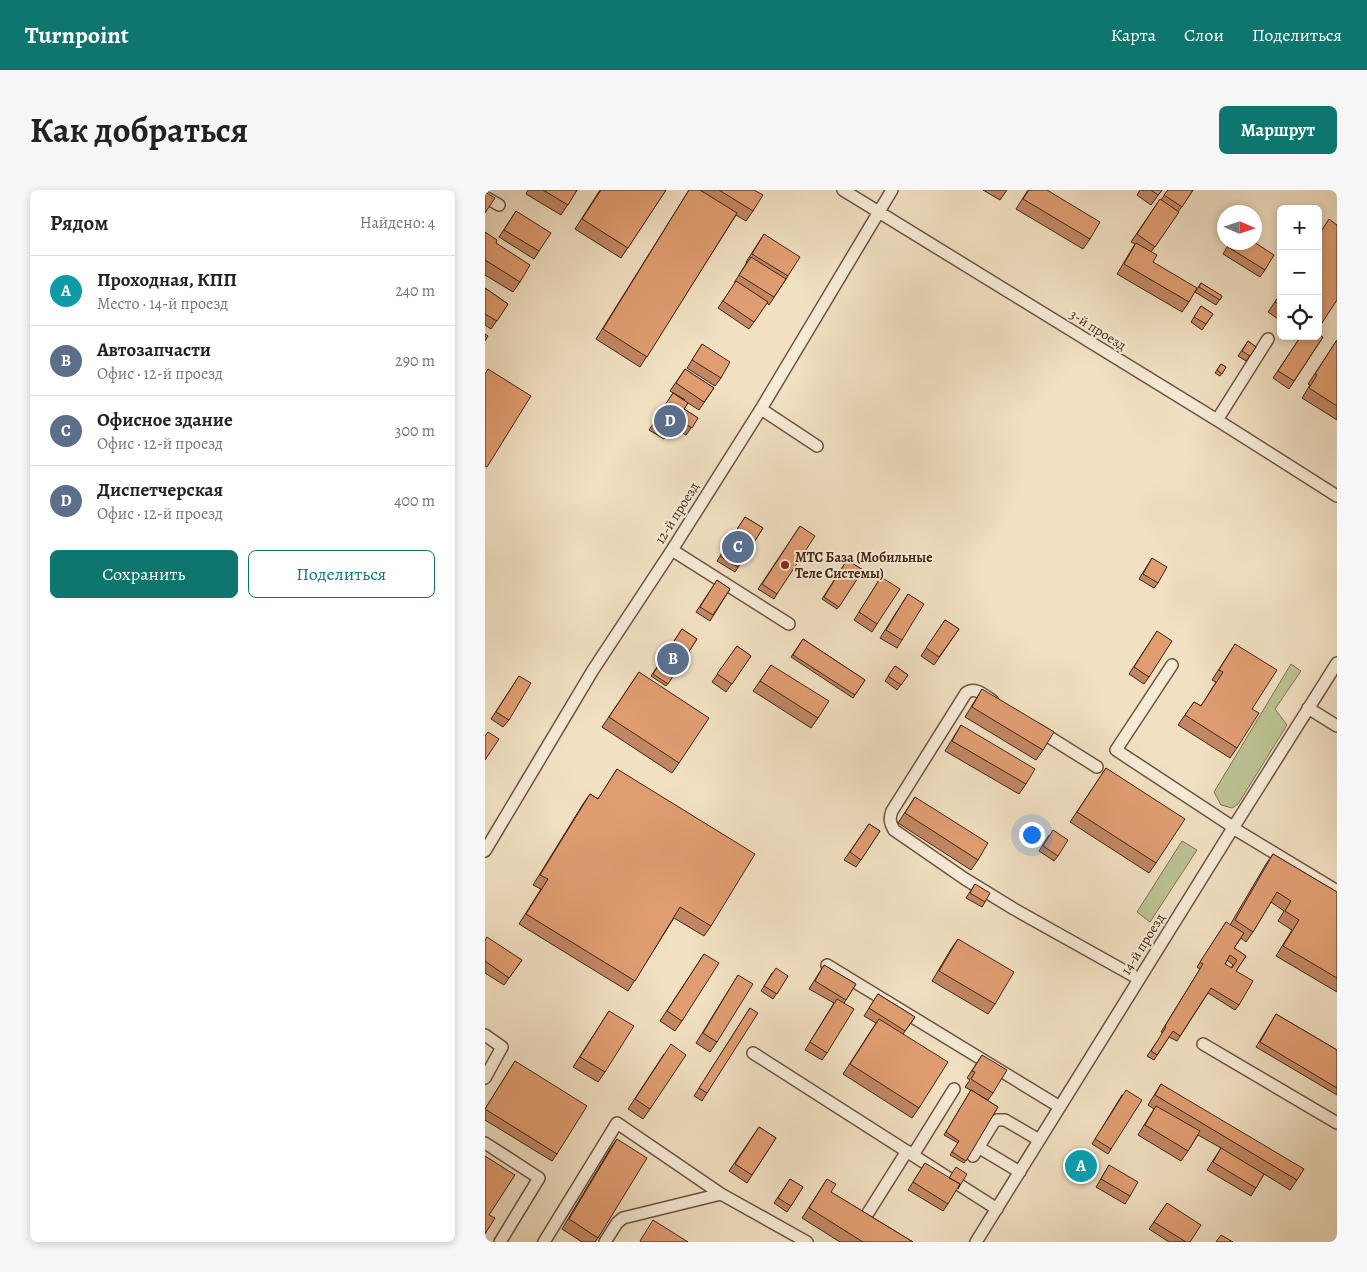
<!DOCTYPE html>
<html lang="ru">
<meta charset="utf-8">
<style>
:root{--surface:#fff;--page:#f6f6f6;--text:#222;--muted:#767676;--line:#e0e0e0;--accent:#0f766e}
body{margin:0;font-family:Alegreya,serif;background:var(--page);color:var(--text)}
.controls{position:absolute;right:15px;top:15px;display:grid;overflow:hidden;border-radius:8px;box-shadow:0 2px 8px #0003}
.controls button{width:45px;height:45px;display:grid;place-items:center;padding:0;border:0;border-bottom:1px solid var(--line);background:var(--surface);color:var(--text);font:25px sans-serif}
.compass{position:absolute;left:732px;top:15px;width:45px;height:45px;border-radius:50%;background:var(--surface);box-shadow:0 2px 8px #0003;rotate:93deg}
.you{position:absolute;left:546px;top:644px;width:18px;height:18px;margin:-12px;border:4px solid #fff;border-radius:50%;background:#1a73e8;box-shadow:0 0 0 8px #1a73e833}
.badge{display:grid;place-items:center;width:32px;height:32px;border-radius:50%;background:var(--accent);color:#fff;font-size:16px;font-weight:700}
.pin{position:absolute;translate:-50% -50%;border:2px solid #fff;box-shadow:0 1px 5px #0006}
.list{margin:0;padding:0;list-style:none}
h2{display:flex;justify-content:space-between;align-items:center;height:65px;margin:0;padding:0 20px;font-size:21px}
h2 small{font-size:16px;font-weight:400;color:var(--muted)}
.list li{display:grid;grid-template-columns:32px 1fr auto;gap:15px;align-items:center;box-sizing:border-box;height:70px;padding:0 20px;border-top:1px solid var(--line)}
.list b{display:block;font-size:19px;white-space:nowrap}
.list p{margin:0;font-size:16px;white-space:nowrap;color:var(--muted)}
.list em{font-size:16px;font-style:normal;color:var(--muted)}
.actions{display:flex;gap:10px;padding:15px 20px}
.actions a{flex:1;padding:11px 0;border:1px solid var(--accent);border-radius:8px;text-align:center;font-size:18px;color:var(--accent)}
.actions .main{background:var(--accent);color:#fff}
.icon{flex:none;width:28px;height:28px;fill:none;stroke:currentColor;stroke-width:2;stroke-linecap:round;stroke-linejoin:round}
.map{position:relative;flex:none;width:852px;height:1052px;overflow:hidden;border-radius:8px}
header{display:flex;align-items:center;gap:30px;box-sizing:border-box;height:70px;padding:0 25px;background:var(--accent);color:#fff}
header strong{font-size:24px}
nav{display:flex;gap:28px;margin-inline-start:auto;font-size:18px}
.intro{display:flex;align-items:center;justify-content:space-between;box-sizing:border-box;height:120px;padding:0 30px}
h1{margin:0;font-size:35px}
.button{padding:12px 22px;border-radius:8px;background:var(--accent);color:#fff;font-size:18px;font-weight:700}
main{display:flex;gap:30px;padding:0 30px}
aside{flex:1;background:var(--surface);border-radius:8px;box-shadow:0 2px 8px #0003}
.map>svg:first-child{display:block}
</style>
<header>
<strong>Turnpoint</strong>
<nav><a>Карта</a><a>Слои</a><a>Поделиться</a></nav>
</header>
<div class="intro"><h1>Как добраться</h1><a class="button">Маршрут</a></div>
<main>
<aside>
<h2>Рядом<small>Найдено: 4</small></h2>
<ul class="list">
<li><span class="badge" style="background:#0f9aa8">A</span><div><b>Проходная, КПП</b><p>Место · 14-й проезд</p></div><em>240 m</em></li>
<li><span class="badge" style="background:#5c6f8a">B</span><div><b>Автозапчасти</b><p>Офис · 12-й проезд</p></div><em>290 m</em></li>
<li><span class="badge" style="background:#5c6f8a">C</span><div><b>Офисное здание</b><p>Офис · 12-й проезд</p></div><em>300 m</em></li>
<li><span class="badge" style="background:#5c6f8a">D</span><div><b>Диспетчерская</b><p>Офис · 12-й проезд</p></div><em>400 m</em></li>
</ul>
<div class="actions"><a class="main">Сохранить</a><a>Поделиться</a></div>
</aside>
<div class="map">
<svg width="852" height="1052" viewBox="0 0 852 1052">
<rect width="100%" height="100%" fill="#f1e0c2"/>
<filter id="stains"><feTurbulence type="fractalNoise" baseFrequency=".004" numOctaves="4"/><feColorMatrix values="0 0 0 0 .2 0 0 0 0 .09 0 0 0 0 .02 0 0 0 .5 -.17"/></filter>
<radialGradient id="worn" r=".72"><stop offset=".6" stop-color="#630" stop-opacity="0"/><stop offset="1" stop-color="#630" stop-opacity=".3"/></radialGradient>
<path fill="#bcc292" stroke="#7e7352" d="M806,474L816,481L790,519L802,535L753,614L747,618L736,615L729,602Z
M697,651L712,660L665,732L652,722Z"/>
<g fill="none" stroke-linecap="round" stroke-linejoin="round">
<defs>
<path id="minor" d="M358,0L732,230L852,306
M0,7L14,15
M276,219L332,256
M732,230L783,149
M187,360L304,434
M687,475L631,560L748,637
M508,511C499,505 490,496 481,503L407,621C404,629 405,633 409,640L480,689L529,719L654,789
M823,518L852,536
M553,540L612,577
M748,638L852,701
M0,661L108,480L187,360L276,219L407,0
M342,775L575,917
M0,845L17,857L0,888
M718,854L852,933
M268,863L512,1019
M0,953L54,988L15,1052
M493,957L535,982
M428,965L469,899
M488,966L509,932L512,930H520L554,950
M383,1023L422,961
M59,1052L132,933L236,1004
M120,1052L132,1033L138,1028L236,1004L322,1052
M491,1052L748,638L852,473"/>
</defs>
<use href="#minor" stroke="#6d533f" stroke-width="14"/>
<use href="#minor" stroke="#f6ebd7" stroke-width="11"/>
</g>
<path fill="#c18762" stroke="#412413" fill-rule="evenodd" d="M43,0H92L76,25L41,4Z
M115,0H181L136,68L90,39Z
M204,0H269L268,21L261,31L251,25L155,177L111,149Z
M498,0H522L515,10Z
M543,0H562L605,49L598,59L531,19Z
M655,0H677L666,15L652,5Z
M683,0H708L666,62L668,72L704,112L697,122L632,84L650,54L646,52L675,9L676,10Z
M31,21L54,61L49,69L14,47Z
M0,42L11,53L35,92L28,102L0,85Z
M279,44L303,86L284,115L282,113L264,139L233,118L250,93H249L262,72H261Z
M745,52H769L780,80L775,87L738,64Z
M716,93L737,106L731,115L710,102Z
M0,98L23,114L6,139L0,135Z
M796,103V131L783,122Z
M716,116L728,124L717,140L706,132Z
M816,146L838,147L804,199L788,188Z
M852,150V230L817,208L825,195L823,194Z
M763,151L771,157L761,171L753,166Z
M217,154L236,188L230,196L202,178Z
M736,174L741,177L735,186L730,183Z
M200,179L229,198L214,220L203,213L199,219L213,228L201,245L187,237L179,249L164,240L188,203L200,210L185,201Z
M260,327L278,338L250,382L232,371Z
M315,336L292,404L289,409L273,399Z
M667,368L673,393L669,398L654,389Z
M362,370L378,380L352,419L337,409Z
M396,387L392,434L387,442L369,430Z
M232,390L245,399L225,431L211,422Z
M423,404L417,450L412,458L395,448Z
M460,430L474,439L449,475L436,466Z
M197,439L212,449L181,496L166,486Z
M672,441L664,487L659,494L644,484Z
M318,449L380,490L368,508L306,467Z
M750,454L767,519L752,558L745,568L693,535L709,512L716,516L731,492L727,490Z
M252,456L266,466L241,502L227,492Z
M286,475L333,528L326,538L268,501Z
M410,476L423,485L412,500L400,491Z
M154,482L194,573L187,583L117,537Z
M34,486L24,530L18,537L6,529Z
M497,499L558,560L551,570L480,527Z
M476,535L541,594L534,604L460,561Z
M621,578L671,673L664,683L585,632Z
M132,579L226,736L219,746L189,728L143,801L34,734L56,699L48,695L98,614L105,604L113,609Z
M430,607L493,670L486,680L413,633Z
M384,634L395,641L371,677L359,670Z
M564,645L573,666L569,671L554,661Z
M788,664L852,702V802L791,766L807,740L793,731L799,721L786,712L768,742L761,752L756,748L749,758L761,766L751,781L754,815L750,820L723,803L692,851L684,847L669,870L662,866L678,843L676,842L715,779L712,777L741,732L745,735L781,674ZM742,770L748,775L746,778L740,774Z
M490,694L500,712L497,717L481,708Z
M473,749L510,814L503,824L447,791L466,759Z
M0,750L37,770L19,795L0,783Z
M219,764L197,831L190,841L175,831Z
M339,775L371,794L359,813L342,863L337,870L320,860L349,813L324,799Z
M287,783L303,786L288,809L276,801Z
M253,785L232,852L225,862L211,853Z
M393,804L430,827L418,844L434,918L427,928L358,884L391,833L379,826Z
M265,818L222,903L217,911L209,906Z
M124,821L120,882L113,892L88,877Z
M791,824L852,860V905L771,857Z
M179,864L165,919L158,929L143,919Z
M497,865L508,903L503,910L480,897L485,890L482,888Z
M30,871L72,964L67,971L0,930V919Z
M676,894L812,990L805,1000L779,984L766,1006L722,980L736,958L713,945L703,961L696,971L653,945L669,919L663,915Z
M486,900L513,917L479,973L465,965L473,953L459,945Z
M637,905L626,959L623,964L607,954Z
M274,937L291,948L262,993L244,981Z
M132,949L113,1048L110,1052H97L77,1039L125,959Z
M599,963L607,968L595,987L587,982Z
M440,973L463,1014L458,1021L423,1000Z
M624,975L645,1006L640,1014L611,997Z
M305,989L318,997L302,1022L289,1013Z
M342,989L346,1002L428,1052H355L317,1028Z
M682,1013L705,1052H684L664,1039Z"/>
<path fill="#e09d72" stroke="#412413" fill-rule="evenodd" d="M58,0H92L83,15Z
M116,0H181L143,58L97,29Z
M204,0H215L252,23L162,167L118,139Z
M234,0H269L278,5L268,21Z
M544,0H562L615,32L605,49L538,9Z
M666,0H677L673,5Z
M683,0H708L697,17L679,5Z
M0,2L10,8L0,23Z
M675,9L694,22L670,57L652,44Z
M31,21L66,43L54,61L19,40Z
M844,29L852,35V110L833,139V46Z
M0,42L12,50L11,53L45,75L35,92L0,70Z
M279,44L315,67L303,86L267,64Z
M746,52H769L789,65L780,80L743,57Z
M651,53L672,65L668,72L712,98L704,112L639,74Z
M266,67L301,89L289,107L254,85Z
M251,91L283,112L269,132L238,111Z
M716,93L737,106L735,110L714,97Z
M0,98L23,114L12,131L0,124Z
M796,103V116L790,112Z
M716,116L728,124L721,134L709,127Z
M0,144L3,146L0,151Z
M833,144L838,147L809,191L793,181L816,146H833Z
M852,150V216L824,198L832,185L830,184Z
M763,151L771,157L765,166L757,161Z
M217,154L245,172L236,188L207,170Z
M736,174L741,177L737,184L732,180Z
M3,179L46,206L2,277L0,276V184Z
M200,179L229,198L219,212L191,193Z
M188,203L203,213L199,219L213,228L207,238L192,229L184,242L169,232Z
M260,327L278,338L253,377L235,366Z
M315,336L330,346L292,404L277,394Z
M667,368L682,377L673,393L658,384Z
M362,370L378,380L354,417L339,407Z
M396,387L415,399L392,434L374,422Z
M232,390L245,399L228,425L215,417Z
M423,404L439,414L417,450L401,440Z
M460,430L474,439L454,467L441,458Z
M197,439L212,449L183,494L168,484Z
M672,441L687,451L664,487L649,477Z
M318,449L380,490L370,505L308,465Z
M750,454L792,480L767,519L774,523L752,558L700,525L709,512L716,516L738,482L734,480Z
M252,456L266,466L247,494L232,484Z
M286,475L344,511L333,528L275,491Z
M410,476L423,485L416,495L403,486Z
M154,482L224,528L194,573L124,527Z
M34,486L46,493L24,530L11,522Z
M497,499L569,542L558,560L487,517Z
M476,535L550,579L541,594L467,551Z
M3,542L14,549L0,570V546Z
M621,578L700,629L671,673L592,622Z
M132,579L270,664L226,736L195,717L150,791L41,724L63,689L55,685L105,604L113,609Z
M430,607L503,653L493,670L420,623Z
M384,634L395,641L376,670L365,662Z
M568,640L583,650L573,666L558,656Z
M788,664L852,702V788L798,756L814,730L800,721L806,711L792,702L768,742L750,730Z
M490,694L505,703L500,712L485,703Z
M741,732L759,743L749,758L761,766L751,781L768,791L754,815L726,798L695,846L688,841L672,865L666,861L681,837L680,836L718,774L715,772ZM745,765L752,770L747,778L740,774Z
M2,747L37,770L24,788L0,771V750Z
M473,749L529,782L510,814L454,781Z
M219,764L234,773L197,831L182,821Z
M339,775L371,794L361,810L330,791Z
M291,778L303,786L292,804L279,796Z
M253,785L268,794L232,852L218,843Z
M393,804L430,827L420,841L384,818Z
M352,809L369,819L342,863L325,852Z
M265,818L273,823L222,903L214,898Z
M124,821L149,836L120,882L95,867Z
M791,824L852,860V898L775,852Z
M394,829L463,872L434,918L365,874Z
M186,854L201,865L165,919L150,909Z
M497,865L522,880L508,903L486,889L490,882L487,881Z
M30,871L102,916L72,964L0,919Z
M676,894L819,979L812,990L670,905Z
M486,900L513,917L481,971L467,962L474,951L461,942Z
M641,900L657,910L626,959L610,949Z
M671,916L715,941L703,961L660,935Z
M274,937L291,948L267,985L250,974Z
M132,949L162,968L113,1048L84,1029Z
M736,958L779,984L771,998L728,972Z
M599,963L607,968L597,984L589,979Z
M0,966L30,985L4,1025L10,1028L0,1044Z
M440,973L475,994L463,1014L428,992Z
M624,975L653,992L645,1006L616,989Z
M471,977L482,984L473,999L475,994L464,988Z
M305,989L318,997L306,1016L293,1008Z
M342,989L351,994L346,1002L428,1052H378L324,1018Z
M682,1013L716,1035L705,1052H701L669,1032Z
M168,1030L203,1052H157L155,1051Z
M736,1045L748,1052H731Z"/>
<circle fill="#8f2418" stroke="#f6ebd7" stroke-width="2" cx="300" cy="375" r="5"/>
<g text-anchor="middle" dominant-baseline="central" stroke-width="4" stroke-linejoin="round" paint-order="stroke">
<g font-size="14" fill="#412413" stroke="#f6ebd7">
<text transform="translate(613 140) rotate(32)">3-й проезд</text>
<text transform="translate(192 323) rotate(-58)">12-й проезд</text>
<text transform="translate(658 754) rotate(-58)">14-й проезд</text>
</g>
<g font-size="14" font-weight="bold" fill="#412413" stroke="#f6ebd7" text-anchor="start">
<text x="310" y="367">МТС База (Мобильные<tspan x="310" dy="16">Теле Системы)</tspan></text>
</g>
</g>
<rect width="100%" height="100%" filter="url(#stains)"/>
<rect width="100%" height="100%" fill="url(#worn)"/>
</svg>
<div class="controls">
<button>+</button>
<button>−</button>
<button><svg class="icon" aria-label="locate" viewBox="0 0 24 24"><circle cx="12" cy="12" r="6"/><path d="M12 2v4M12 18v4M2 12h4M18 12h4"/></svg></button>
</div>
<svg class="compass" viewBox="-18 -18 36 36"><path d="M0-13l5 13h-10z" fill="#e53935"/><path d="M0 13l5-13h-10z" fill="#767676"/></svg>
<div class="you"></div>
<div class="pin badge" style="left:596px;top:976px;background:#0f9aa8">A</div>
<div class="pin badge" style="left:188px;top:469px;background:#5c6f8a">B</div>
<div class="pin badge" style="left:253px;top:357px;background:#5c6f8a">C</div>
<div class="pin badge" style="left:185px;top:231px;background:#5c6f8a">D</div>
</div>
</main>
